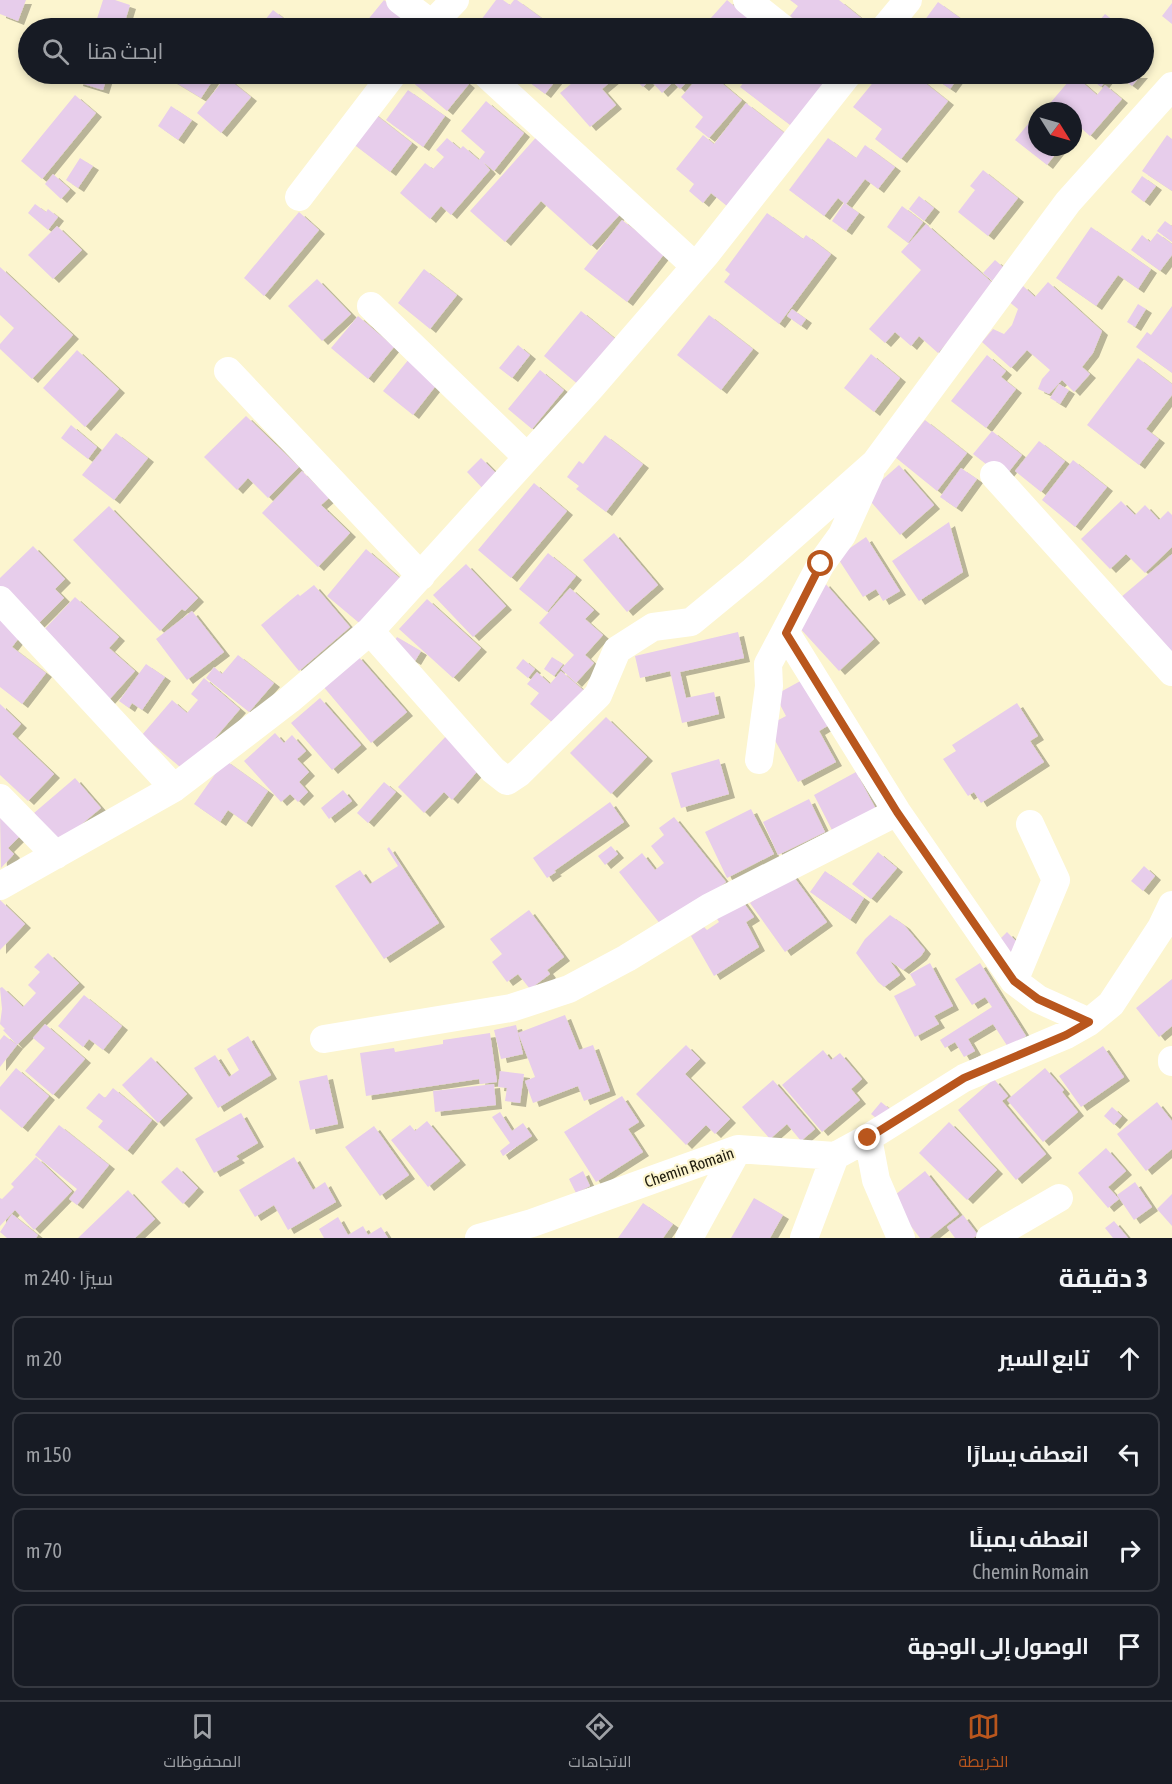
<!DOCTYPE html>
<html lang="ar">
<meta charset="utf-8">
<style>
:root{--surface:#171b24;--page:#242831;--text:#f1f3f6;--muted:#9ea1a6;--line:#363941;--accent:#b9561d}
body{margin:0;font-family:"Asap Condensed",Cairo,sans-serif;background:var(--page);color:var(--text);direction:rtl}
.compass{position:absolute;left:1028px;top:102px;width:54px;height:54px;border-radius:50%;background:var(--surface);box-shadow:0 3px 9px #0003;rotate:127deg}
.stop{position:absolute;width:18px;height:18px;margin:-14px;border:4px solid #b9561d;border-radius:50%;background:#fff}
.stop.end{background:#b9561d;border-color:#fff;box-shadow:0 2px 6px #0008}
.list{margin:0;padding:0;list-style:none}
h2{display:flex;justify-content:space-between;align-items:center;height:78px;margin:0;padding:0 24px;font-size:26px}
h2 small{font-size:20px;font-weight:400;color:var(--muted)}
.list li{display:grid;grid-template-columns:39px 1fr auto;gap:18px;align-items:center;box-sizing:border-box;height:84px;margin:0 12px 12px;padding:0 12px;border:2px solid var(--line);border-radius:12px}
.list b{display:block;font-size:22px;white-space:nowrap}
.list p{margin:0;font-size:20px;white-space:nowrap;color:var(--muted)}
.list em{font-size:20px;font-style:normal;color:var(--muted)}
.icon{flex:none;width:33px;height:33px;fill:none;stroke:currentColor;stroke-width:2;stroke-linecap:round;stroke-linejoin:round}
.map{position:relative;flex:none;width:1172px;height:1238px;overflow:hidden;direction:ltr}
.search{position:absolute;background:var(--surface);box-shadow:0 3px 9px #0003;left:18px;right:18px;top:18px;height:66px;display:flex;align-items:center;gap:15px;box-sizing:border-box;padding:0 21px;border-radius:33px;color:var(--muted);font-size:22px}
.sheet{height:462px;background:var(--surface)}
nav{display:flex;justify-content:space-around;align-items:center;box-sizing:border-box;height:84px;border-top:2px solid var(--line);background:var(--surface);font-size:16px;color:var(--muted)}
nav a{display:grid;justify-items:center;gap:3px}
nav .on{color:var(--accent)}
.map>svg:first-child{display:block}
</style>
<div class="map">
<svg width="1172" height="1238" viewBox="0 0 1172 1238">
<defs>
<filter id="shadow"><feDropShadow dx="6" dy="4" stdDeviation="0" flood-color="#0004"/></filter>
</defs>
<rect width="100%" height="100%" fill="#fcf5cf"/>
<path fill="#e7cdeb" filter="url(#shadow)" d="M0,0H26L18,21L0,14Z
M103,0H115L130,5L123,28H94Z
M384,0L409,21L403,28H390L386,25L383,28H374L366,22Z
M496,0H503L510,5L514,0H517L543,19L536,28H475Z
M727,0L758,26L756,28H702Z
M790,0H839L865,21L859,28H806L790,16L798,6Z
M938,2L974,28H919Z
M1172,3V24L1162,16Z
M273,10L296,28H276L265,20Z
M1105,14L1123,28H1093Z
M666,19L676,28H656Z
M79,74H108L103,90L77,82Z
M171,74H217L201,98L168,78Z
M417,74H456L469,84L447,111L411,81Z
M518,74H561L545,94Z
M583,74H620L602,89L616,105L590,127L560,93Z
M628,74H656L643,87Z
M659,74H695L680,89L673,82L662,93L651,81Z
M701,74H711L742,100L709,138L695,127L703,117L681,97Z
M748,74H818L829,82L794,128L740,87L750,75Z
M880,74H895L901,79L906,74H914L948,101L901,159L875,139L882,129L853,107Z
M928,74H961L950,89Z
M1084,74H1111L1101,87Z
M1116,74H1142L1132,86Z
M1074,75L1097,95L1105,85L1122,99L1090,136L1073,121V111H1062L1051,102Z
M226,77L251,97L221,133L197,113Z
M408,90L445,116L423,147L386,120Z
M75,95L96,113L42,179L21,161Z
M486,101L524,133L494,171L483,162L490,170L451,215L441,206L430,219L400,193L425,163L433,169L444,157L436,150L447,138L460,149L463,146L479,160L485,152L461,131Z
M746,103L791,138L733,211L711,193L703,203L689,191L694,184L676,169L703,135L714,144Z
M171,106L192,120L178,140L158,126Z
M371,111L412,143L390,172L348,140Z
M1037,113V147H1061L1047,165L1015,140Z
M540,133L625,209L591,246L541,201L505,242L470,211Z
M1167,135L1172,139V191L1142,171Z
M828,138L856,158L865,145L895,167L878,189L865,179L846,204L859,213L846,231L832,221L844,203L838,198L824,216L789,190Z
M80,158L93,166L78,188L66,180Z
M983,170L1018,198L988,236L958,212L975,190L970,186Z
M53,174L70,189L61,199L45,184Z
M1142,176L1156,186L1144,202L1131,192Z
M919,196L934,208L924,221L909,209Z
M35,204L46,212L48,209L58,217L48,230L28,213Z
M902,206L923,222L908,243L887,227Z
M299,212L319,230L264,296L244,278Z
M767,213L803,239L806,235L831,254L779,324L724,282L730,274L725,270Z
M622,220L665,253L627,302L584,269Z
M1165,221L1172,226V242L1157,231Z
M926,224L996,286L938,353L919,336L911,346L895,332L885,343L869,329L921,270L901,252Z
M57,226L82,250L53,279L28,255Z
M1091,227L1151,269L1138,289L1118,275L1096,306L1056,278Z
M1157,233L1172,244V255L1160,271L1131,250L1142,235L1150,242Z
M995,260L1009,272L997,285L983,273Z
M0,267L73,335L32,379L0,349V344L14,328L0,315Z
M424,269L457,295L430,329L398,303Z
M317,279L351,314L322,341L288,306Z
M1048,282L1102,331L1093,353L1082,367L1090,374L1074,392L1062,380L1049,394L1038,389L1042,379L1050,370L1027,350L1011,368L982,342L993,329L1004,334L1012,325L1018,309L1008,301L1022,285L1035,297Z
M1138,304L1146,309L1135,327L1127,322Z
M1172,306V373L1136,347L1147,332L1151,335Z
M792,309L806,319L801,326L787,316Z
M581,311L624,346L586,391L544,356Z
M709,315L753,349L721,390L677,355Z
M358,316L394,347L368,379L331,348Z
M518,345L530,355L512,378L499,368Z
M77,350L119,389L85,427L43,388Z
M871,354L900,378L874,412L844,388Z
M987,355L1006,371L1001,377L1016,389L986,428L951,401Z
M1138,358L1172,384V395L1146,429L1159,439L1139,465L1087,425Z
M409,359L438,383L413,415L383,391Z
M540,370L564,390L532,429L508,409Z
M1059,384L1069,390L1060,404L1050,398Z
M246,416L299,467L268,498L248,478L237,490L204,457Z
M925,420L967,453L937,491L895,457Z
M71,425L97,447L88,459L61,438Z
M992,431L1022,455L1004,478L973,454Z
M116,433L148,458L114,500L82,475Z
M605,435L643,464L606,512L576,489L579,486L567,477L579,461L583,464Z
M1039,441L1065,461L1041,492L1015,471Z
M481,458L502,479L488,494L467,472Z
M1073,460L1107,487L1075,527L1042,500Z
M899,465L934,505L900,535L865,495Z
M961,468L977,479L956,508L940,497Z
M302,471L329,498L321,505L350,533L318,567L262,513Z
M534,483L567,511L511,578L478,550Z
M1121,501L1135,515L1145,505L1159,520L1168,511L1172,515V547L1145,573L1126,554L1110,569L1081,539Z
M109,506L198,598L185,611L182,609L160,631L73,540Z
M949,522L963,572L919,601L892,561Z
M614,533L658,585L627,612L583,560Z
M866,537L900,591L883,601L876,589L863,597L837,557Z
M33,546L65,579L55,589L64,598L37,625L0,586V578Z
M366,549L403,581L364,627L327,596Z
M548,553L576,576L547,612L519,589Z
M1172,554V659L1120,598Z
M466,564L506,606L473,637L433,595Z
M824,582L874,639L839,671L797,625Z
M314,585L350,627L299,671L261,625L298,594L300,596Z
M570,588L594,610L585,619L603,635L585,655L594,663L576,683L561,669L574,655L539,623Z
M75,597L119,637L109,648L135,671L108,701L38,636Z
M427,599L481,648L453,678L399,629Z
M192,611L224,652L187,680L156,639Z
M0,617L22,634L12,647L46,673L22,704L0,687Z
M738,632L744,658L680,672L686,698L714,692L719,714L682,723L670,671L640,678L635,656Z
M397,637L421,651L415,661L391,647Z
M238,655L274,683L249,712L206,678L214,667L222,674Z
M357,655L407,712L371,743L322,685Z
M552,657L563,664L554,676L544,669Z
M523,659L535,669L528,678L516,668Z
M146,664L165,677L142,710L132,703L129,708L119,701Z
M561,671L588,694L559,728L530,704L539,693L527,684L537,672L550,684Z
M204,678L240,709L186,772L142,735L172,700L187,713L198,700L191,694Z
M804,679L829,725L819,731L836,762L798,782L767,726L786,716L775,695Z
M320,698L361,745L332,770L291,723Z
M1017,703L1038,736L1030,741L1044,762L981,803L974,792L968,796L943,759L956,751L952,745Z
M0,704L21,724L12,734L54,774L28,801L0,775Z
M606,717L647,757L611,794L570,753Z
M275,733L284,743L292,735L306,751L297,759L309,772L299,782L308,792L298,802L290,794L281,802L244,761Z
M449,733L482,766L452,800L444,792L424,813L398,787Z
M719,759L729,794L681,808L671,773Z
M225,760L268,791L246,823L228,810L220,822L194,804Z
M856,772L877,811L834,834L814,795Z
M75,778L101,808L59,843L34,813Z
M384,782L396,792L368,823L357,813Z
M343,790L352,801L329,819L321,808Z
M809,799L825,832L778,855L763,822Z
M610,802L624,822L554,871L556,872L547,878L533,858Z
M751,809L774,854L727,878L705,832Z
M0,815L21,835L8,848L14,854L1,868Z
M674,817L726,882L665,930L619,872L642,853L655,870L664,863L651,846L664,835L659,828Z
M611,846L618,854L605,865L598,856Z
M389,847L439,923L384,959L335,886L360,870L370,884L398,866L387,849Z
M878,852L897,868L871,899L852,884Z
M1144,866L1155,876L1143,891L1131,881Z
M825,871L864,898L850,920L810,892Z
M791,873L827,922L785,952L750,903Z
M741,899L754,917L746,922L759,947L714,976L691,936L704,927L707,930L719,922L716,917Z
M0,900L25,924L0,950Z
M529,910L564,957L547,970L550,974L530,989L518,974L507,982L492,962L502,954L490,939Z
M890,915L904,925L925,950L921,956L903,970L890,961L900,975L884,987L878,982L856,953L865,939Z
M1007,932L1023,948L1009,962L993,946Z
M48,953L79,983L17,1045L3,1030L5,1029L0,1024L2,1009L0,988L2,987L23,1007L36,993L28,985L40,972L34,967Z
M930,963L953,1006L934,1016L939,1024L915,1037L894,996L916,985L910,974Z
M980,963L1026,1036L1008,1047L993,1024L968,1039L975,1051L964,1057L955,1042L945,1048L940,1040L992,1007L985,997L972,1005L955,979Z
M1172,979V1026L1159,1037L1136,1008Z
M84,995L122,1026L103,1050L89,1039L83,1047L58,1026Z
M565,1015L579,1050L593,1045L610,1091L584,1101L578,1086L533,1103L525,1081L535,1077L518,1033Z
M45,1024L85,1059L53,1095L25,1071L45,1048L33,1038Z
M516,1025L523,1054L501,1059L494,1030Z
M490,1033L497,1082L480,1084L479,1079L366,1096L360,1053L394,1048L395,1052L443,1044V1040Z
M4,1035L17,1045L0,1067V1040Z
M248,1036L271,1075L218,1108L194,1068L215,1055L229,1077L239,1070L227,1049Z
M686,1045L700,1059L685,1074L730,1119L715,1134L706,1125L686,1145L636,1094Z
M1103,1046L1124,1077L1081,1107L1059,1076Z
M823,1050L831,1060L840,1053L862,1079L851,1089L860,1100L822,1132L782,1085Z
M151,1057L187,1094L158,1123L122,1085Z
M16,1068L49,1096L22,1128L0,1109V1087Z
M1045,1068L1064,1090L1062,1092L1078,1112L1043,1142L1007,1100Z
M500,1071L524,1074L520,1103L505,1101L507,1088L498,1087Z
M327,1075L338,1124L310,1130L299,1081Z
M994,1079L1008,1096L1002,1101L1046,1154L1016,1180L958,1110Z
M773,1080L815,1129L801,1141L787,1124L770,1139L742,1107Z
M494,1084L496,1105L435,1112L433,1091Z
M113,1088L152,1120L127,1151L98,1127L103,1121L86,1108L99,1093L105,1098Z
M622,1096L639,1122L628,1129L643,1152L596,1182L564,1132Z
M881,1102L891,1110L881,1122L871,1114Z
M1157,1102L1172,1121V1149L1146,1171L1117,1134Z
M1112,1107L1122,1116L1114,1125L1104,1116Z
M500,1112L512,1131L523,1123L532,1136L503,1156L500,1151L510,1143L492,1117Z
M241,1113L258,1143L236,1156L239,1159L214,1173L195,1139Z
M427,1121L460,1161L428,1187L391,1140L410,1125L415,1131Z
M949,1122L997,1170L967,1200L919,1153Z
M59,1125L109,1165L77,1205L69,1199L77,1189L35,1155Z
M374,1126L409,1175L380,1196L345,1147Z
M1106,1148L1126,1171L1108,1187L1119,1199L1108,1208L1078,1173Z
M36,1157L72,1191L34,1230L15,1210L0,1226V1198L2,1199L14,1187L11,1184Z
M294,1157L313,1190L325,1182L336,1202L288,1230L274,1205L255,1217L239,1190Z
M177,1167L198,1188L183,1204L161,1182Z
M583,1171L590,1186L576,1193L569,1179Z
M925,1171L959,1214L929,1238H920L890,1199Z
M1135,1182L1152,1207L1134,1220L1117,1195Z
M128,1190L155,1219L135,1238H78Z
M1172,1194V1226L1157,1209Z
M754,1198L783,1215L770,1238H731Z
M643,1203L673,1224L663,1238H618Z
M12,1214L38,1235L36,1238H7L0,1232Z
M963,1215L978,1235L973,1238H955L947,1227Z
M338,1217L348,1235L363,1226L368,1235L381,1227L388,1238H324L319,1229Z
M1114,1221L1128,1238H1113L1105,1228Z"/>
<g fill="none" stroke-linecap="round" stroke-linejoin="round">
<path stroke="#fff" stroke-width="28" d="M400,0L437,28
M747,0L782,28
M428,28L455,0
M885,28L908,0
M486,74L695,266
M299,197L393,74
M371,306L527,457
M228,371L421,576
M994,475L1172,672
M0,600L174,788
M370,631L493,770L507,781L519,773L598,695L617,650L653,627L691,622L753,571L875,463L1068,202L1172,86
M786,633L897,812L1014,981L1038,999L1089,1022
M759,760L769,686L768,664L821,564L842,535L870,473
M0,798L56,855
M0,886L174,788L289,700L370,631L592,386L706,254L848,74
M1014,981L1056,880L1030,824
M324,1039L511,1008L569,989L627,958L710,907L897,812
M1172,1060V1062
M868,1138L876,1180L901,1238
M479,1238L532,1223L738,1149L835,1156L868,1138L964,1078L1066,1035L1089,1022L1111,1004L1161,928L1172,905
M689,1238L738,1149
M804,1238L835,1156
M990,1238L1059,1198"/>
</g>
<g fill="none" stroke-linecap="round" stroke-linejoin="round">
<path stroke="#b9561d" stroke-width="8" d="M821,564L786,633L897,812L1014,981L1038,999L1089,1022L1066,1035L964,1078L868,1138"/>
</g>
<g text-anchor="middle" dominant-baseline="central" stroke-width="4.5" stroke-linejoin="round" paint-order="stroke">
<g font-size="16" fill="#1d1a0d" stroke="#fcf5cf">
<text transform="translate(689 1167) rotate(-19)">Chemin Romain</text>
</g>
</g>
</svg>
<svg class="compass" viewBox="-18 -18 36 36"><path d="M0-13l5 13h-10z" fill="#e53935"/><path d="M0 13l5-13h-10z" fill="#9ea1a6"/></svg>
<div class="stop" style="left:821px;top:564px"></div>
<div class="stop end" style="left:868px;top:1138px"></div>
<div class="search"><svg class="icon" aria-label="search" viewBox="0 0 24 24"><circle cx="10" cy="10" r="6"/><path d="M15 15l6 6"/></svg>ابحث هنا</div>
</div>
<section class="sheet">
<h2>3 دقيقة<small>سيرًا · 240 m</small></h2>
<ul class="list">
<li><svg class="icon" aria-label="ahead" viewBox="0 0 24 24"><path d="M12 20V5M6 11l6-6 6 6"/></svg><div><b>تابع السير</b></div><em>20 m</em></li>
<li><svg class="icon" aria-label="left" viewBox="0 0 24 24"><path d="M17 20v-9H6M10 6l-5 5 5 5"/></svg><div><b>انعطف يسارًا</b></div><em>150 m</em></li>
<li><svg class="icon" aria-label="right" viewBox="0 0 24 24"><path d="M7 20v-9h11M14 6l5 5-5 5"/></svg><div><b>انعطف يمينًا</b><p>Chemin Romain</p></div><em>70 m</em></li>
<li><svg class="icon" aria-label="arrive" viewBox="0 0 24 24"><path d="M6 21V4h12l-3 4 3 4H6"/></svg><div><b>الوصول إلى الوجهة</b></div></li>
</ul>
</section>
<nav>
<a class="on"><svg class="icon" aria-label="map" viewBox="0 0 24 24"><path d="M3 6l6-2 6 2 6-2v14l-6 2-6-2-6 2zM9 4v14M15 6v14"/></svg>الخريطة</a>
<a><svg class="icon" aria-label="directions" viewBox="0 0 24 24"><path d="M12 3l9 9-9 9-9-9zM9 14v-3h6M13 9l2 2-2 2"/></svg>الاتجاهات</a>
<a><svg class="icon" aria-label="saved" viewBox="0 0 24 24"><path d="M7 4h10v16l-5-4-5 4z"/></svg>المحفوظات</a>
</nav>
